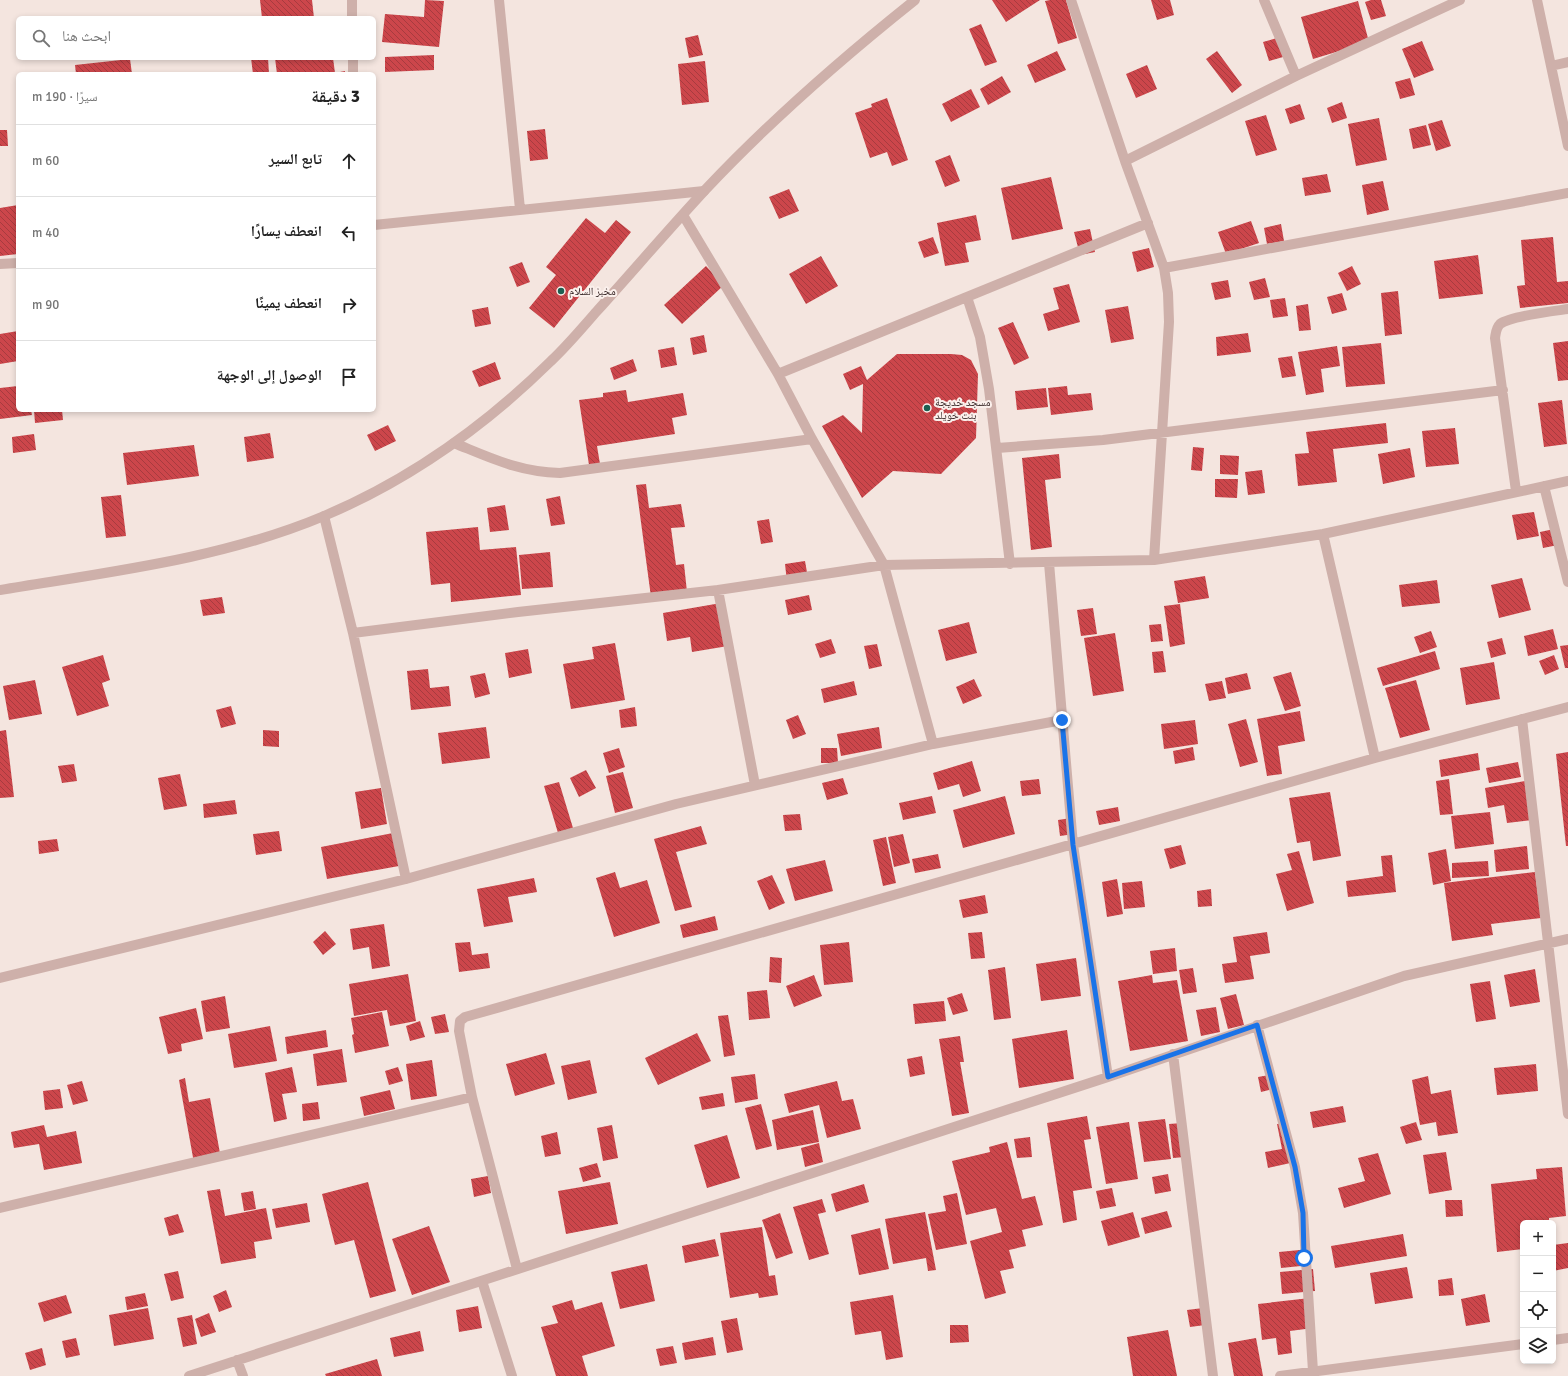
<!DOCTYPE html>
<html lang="ar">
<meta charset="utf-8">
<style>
:root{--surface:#fff;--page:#f6f6f6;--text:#222;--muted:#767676;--line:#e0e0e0}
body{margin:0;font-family:Signika,"Noto Naskh Arabic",sans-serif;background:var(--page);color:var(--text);direction:rtl}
.controls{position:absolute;right:12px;bottom:12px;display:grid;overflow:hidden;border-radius:6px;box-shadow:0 2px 6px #0003}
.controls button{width:36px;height:36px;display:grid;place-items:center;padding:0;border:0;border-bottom:1px solid var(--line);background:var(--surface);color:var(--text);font:20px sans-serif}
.stop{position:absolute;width:12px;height:12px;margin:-9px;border:3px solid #1a73e8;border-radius:50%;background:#fff}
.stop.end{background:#1a73e8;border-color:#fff;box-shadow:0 1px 4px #0008}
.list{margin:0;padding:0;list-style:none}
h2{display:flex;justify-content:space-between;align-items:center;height:52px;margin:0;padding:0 16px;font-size:17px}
h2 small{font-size:13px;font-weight:400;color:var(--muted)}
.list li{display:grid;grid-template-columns:26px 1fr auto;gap:12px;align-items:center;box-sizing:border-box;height:72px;padding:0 16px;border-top:1px solid var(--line)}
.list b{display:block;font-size:15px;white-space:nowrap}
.list em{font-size:13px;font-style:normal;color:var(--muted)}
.icon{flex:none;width:22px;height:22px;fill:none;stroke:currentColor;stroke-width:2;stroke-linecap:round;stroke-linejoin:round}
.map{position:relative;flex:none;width:1568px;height:1376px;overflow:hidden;direction:ltr}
.search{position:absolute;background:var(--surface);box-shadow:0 2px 6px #0003;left:16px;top:16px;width:360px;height:44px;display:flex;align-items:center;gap:10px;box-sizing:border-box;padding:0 14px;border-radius:6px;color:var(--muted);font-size:15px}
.panel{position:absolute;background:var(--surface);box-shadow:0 2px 6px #0003;left:16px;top:72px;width:360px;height:340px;border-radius:6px;direction:rtl}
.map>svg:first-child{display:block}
</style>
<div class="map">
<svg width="1568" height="1376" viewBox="0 0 1568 1376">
<defs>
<pattern id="building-back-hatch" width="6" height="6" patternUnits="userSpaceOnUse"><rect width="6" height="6" fill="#cc464b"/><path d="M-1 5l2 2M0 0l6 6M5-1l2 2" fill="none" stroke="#a73b3f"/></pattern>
</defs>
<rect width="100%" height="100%" fill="#f4e5df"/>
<path fill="url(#building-back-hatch)" d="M260,0H312L314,18H262Z
M425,0L444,1L439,47L382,42L385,14L424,17Z
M992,0H1040L1006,22Z
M1050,0H1066L1077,38L1058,44L1045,1Z
M1151,0H1170L1174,15L1157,20Z
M1371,0H1381L1386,16L1371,20L1365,2Z
M1358,1L1369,42L1313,59L1301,17Z
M981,24L997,62L985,66L969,29Z
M698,35L703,55L689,58L685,38Z
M1277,38L1283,57L1269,61L1263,42Z
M1422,41L1434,70L1414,78L1402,49Z
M1057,51L1066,70L1035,83L1027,65Z
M1217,51L1242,85L1232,93L1206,59Z
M434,55V70L385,72V57Z
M251,58H268L269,74H253Z
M275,58H333L335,73L345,71V74H277Z
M130,59L132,74H76L75,65Z
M705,61L709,102L682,105L678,64Z
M1147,65L1157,89L1136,98L1126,74Z
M1002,76L1011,92L988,105L980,89Z
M1410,78L1415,95L1400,99L1395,82Z
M971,89L980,107L951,122L942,104Z
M887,98L908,160L892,166L887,152L870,158L855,113L872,107L871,104Z
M1342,102L1347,118L1332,123L1327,108Z
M1300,104L1305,119L1290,124L1285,109Z
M1266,115L1277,150L1256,156L1245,121Z
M1379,118L1387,160L1356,166L1348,124Z
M1442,120L1451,146L1436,151L1428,124Z
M1426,125L1431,145L1413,149L1409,129Z
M545,129L548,159L530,161L527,131Z
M0,130H7L8,146H0Z
M950,155L960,181L945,187L935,161Z
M1327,174L1331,192L1305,196L1302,178Z
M1051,177L1063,229L1012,240L1001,188Z
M1383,181L1389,210L1367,215L1362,185Z
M789,189L799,211L779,219L769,197Z
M18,205V254L0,256V208Z
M976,215L981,240L965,243L969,262L945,266L937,223Z
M586,218L605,233L616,220L631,232L554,328L529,308L556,275L546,267Z
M1251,221L1259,243L1226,254L1218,232Z
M1281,224L1284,241L1267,244L1264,228Z
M1090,229L1095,252L1080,255L1074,232Z
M933,237L939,253L924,258L918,242Z
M1553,237L1557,282L1568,281V303L1520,308L1517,286L1525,285L1521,240Z
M1149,248L1154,267L1137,272L1132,252Z
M1478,255L1483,294L1439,299L1434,261Z
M821,256L838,286L806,304L789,274Z
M522,262L530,282L517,287L509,267Z
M706,266L724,285L682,324L664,305Z
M1352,266L1361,284L1347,291L1338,273Z
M1265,278L1270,297L1254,300L1249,282Z
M1228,280L1231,297L1215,300L1211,283Z
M1069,284L1080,322L1048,331L1043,314L1059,309L1053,288Z
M1398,291L1402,334L1385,336L1381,293Z
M1342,293L1347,310L1332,314L1327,297Z
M1285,298L1288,316L1273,318L1270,300Z
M1308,304L1311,330L1299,331L1296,306Z
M1128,306L1134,339L1111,343L1105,310Z
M488,307L491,324L475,327L472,310Z
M1013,322L1029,358L1014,365L998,328Z
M18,331V361L0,364V334Z
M1248,333L1251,352L1217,356L1216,337Z
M704,335L707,352L693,355L690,338Z
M1568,341V380L1558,381L1553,343Z
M1381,343L1385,384L1346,387L1342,347Z
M1337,346L1340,366L1321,369L1324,392L1306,395L1298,352Z
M674,347L677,365L661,368L658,350Z
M897,354H951L962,355L971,360L978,374L976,438L941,474L893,471L862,498L822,426L843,415L862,433L863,384L850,390L843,374L861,366L867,380Z
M1292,356L1296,376L1282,378L1278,358Z
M633,359L637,371L614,380L610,368Z
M495,362L501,379L479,387L472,371Z
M18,386V410H31L32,415L0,419V388Z
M1067,386L1068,395L1091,393L1093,410L1051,415L1048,388Z
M1046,388L1048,407L1017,410L1015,391Z
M626,390L628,402L683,393L687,415L672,418L675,434L597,446L600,464L589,465L579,400L603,397V393Z
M1562,400L1567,444L1544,447L1538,403Z
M34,410H62L63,420L35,423Z
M1386,423L1388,443L1333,449L1337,482L1298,486L1295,454L1309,453L1306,432Z
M388,425L396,441L375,451L367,435Z
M1455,428L1459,464L1426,467L1422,431Z
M270,433L274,458L247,462L244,437Z
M34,434L36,450L13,453L12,437Z
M194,445L199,476L127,485L123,453Z
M1193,447L1204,448L1202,471L1191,470Z
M1410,448L1415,477L1383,484L1378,454Z
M1059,454L1061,478L1045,480L1052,547L1031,550L1022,458Z
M1220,455L1239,456L1238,475L1220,474Z
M1262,470L1265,493L1248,495L1245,472Z
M1215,479H1238L1237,498L1215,497Z
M646,484L649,508L681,504L685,527L671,528L676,565L684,564L687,592L651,597L636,485Z
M121,495L126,536L106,538L101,497Z
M560,496L565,524L551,526L546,499Z
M505,505L509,530L490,532L487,508Z
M1534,512L1539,536L1517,540L1512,515Z
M769,519L773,542L761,544L757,521Z
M478,527L480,550L516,547L521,595L451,602L450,583L431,585L426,532Z
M1554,529L1558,545L1543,548L1540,532Z
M550,552L553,587L522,589L519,555Z
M805,561L808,578L787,582L785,564Z
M1205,576L1209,598L1178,603L1174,581Z
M1522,578L1531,610L1499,618L1491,585Z
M1437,580L1440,603L1402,607L1399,585Z
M809,595L812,610L788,615L785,600Z
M222,597L225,613L203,616L200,600Z
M721,603L728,646L692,652L690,637L667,641L663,613Z
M1180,604L1185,644L1170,647L1164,606Z
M1093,608L1097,634L1081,636L1077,610Z
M969,622L977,653L946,661L938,630Z
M1161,624L1163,641L1151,642L1149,625Z
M1553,629L1558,649L1528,656L1524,636Z
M1431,631L1437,647L1420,653L1414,637Z
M1115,633L1124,691L1093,696L1084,638Z
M1502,638L1506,654L1491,658L1487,642Z
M831,639L836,653L820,658L815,644Z
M615,643L625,700L571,709L563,664L594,659L592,647Z
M877,644L882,666L869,669L864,646Z
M1568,645V668H1565L1560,646Z
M528,649L532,673L509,678L505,653Z
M1163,651L1166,672L1154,673L1152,652Z
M1435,651L1440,669L1383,686L1377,668Z
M103,655L110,680L102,683L109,706L77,716L62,667Z
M1554,655L1559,669L1545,675L1539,661Z
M1494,662L1500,699L1466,705L1460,668Z
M428,669L430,688L449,686L451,706L411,710L407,671Z
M1291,672L1301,706L1285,711L1273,677Z
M485,673L490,694L475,698L470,676Z
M1247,673L1251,689L1228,694L1225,678Z
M974,679L982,696L963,704L956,687Z
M35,680L42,714L9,720L3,686Z
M1416,680L1430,730L1400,738L1385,688Z
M854,681L857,695L824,703L821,689Z
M1222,681L1226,698L1209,701L1205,684Z
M231,706L236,724L221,728L216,710Z
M635,707L637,726L621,728L619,710Z
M1300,711L1305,741L1278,746L1282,774L1267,776L1257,719Z
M798,715L806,734L793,739L786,720Z
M1246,719L1258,762L1240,767L1228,724Z
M1195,720L1198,744L1164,749L1161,724Z
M486,727L490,758L442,764L438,733Z
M879,727L882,748L841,756L837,734Z
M6,730L14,797L0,798V731Z
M263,730L279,731V747L263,746Z
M1193,747L1195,760L1175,764L1173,751Z
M619,748L625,767L609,773L603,753Z
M821,748H837L838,763H821Z
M1568,752V846H1566L1556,754Z
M1478,753L1480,770L1441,777L1439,760Z
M972,761L981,791L963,797L959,784L938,790L933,773Z
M1518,762L1521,777L1489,783L1486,768Z
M74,764L77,781L62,783L58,766Z
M586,770L596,788L579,797L570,778Z
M623,772L633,808L615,813L606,776Z
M180,774L187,806L164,810L158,778Z
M843,778L848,794L827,800L822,783Z
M1039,779L1041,794L1022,796L1020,781Z
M1449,779L1453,814L1440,815L1436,781Z
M1525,781L1532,820L1507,823L1504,805L1488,808L1485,788Z
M559,782L573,828L558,833L544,786Z
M381,788L387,824L361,829L355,792Z
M1330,792L1341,856L1313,861L1310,841L1297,843L1289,798Z
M932,796L936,813L903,820L899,803Z
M1005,796L1015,834L963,848L953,810Z
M235,800L237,814L204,818L203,804Z
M1118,807L1120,821L1099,825L1096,811Z
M1490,812L1494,844L1455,849L1451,816Z
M800,814L802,830L785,831L783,815Z
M1071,818L1074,834L1060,836L1058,820Z
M701,826L707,844L676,852L692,907L675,911L654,839Z
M279,831L282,851L256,855L253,834Z
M393,833L399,866L327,879L321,847Z
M903,834L910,863L894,867L888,837Z
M886,837L896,883L883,886L873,840Z
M57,839L59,851L39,854L38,841Z
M1181,845L1186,864L1170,869L1164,849Z
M1527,846L1529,869L1496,872L1494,850Z
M1446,849L1451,881L1433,885L1428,853Z
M1299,851L1314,903L1287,911L1276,874L1292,870L1287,854Z
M938,854L941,868L915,873L912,859Z
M1392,855L1396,892L1348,897L1346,881L1383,876L1381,856Z
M825,860L833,891L795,901L786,869Z
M1488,861L1489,876L1452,878V863Z
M615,872L620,888L647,880L660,923L614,937L596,878Z
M1535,872L1541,918L1491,924L1493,935L1452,941L1444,883Z
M772,875L785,903L769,910L757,881Z
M534,878L537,892L508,897L513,922L484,927L477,889Z
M1117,879L1123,914L1107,917L1102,882Z
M1142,881L1145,907L1124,909L1122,883Z
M1211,889L1212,906L1198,907L1197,891Z
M985,895L988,913L963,918L959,900Z
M715,916L718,930L683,938L680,925Z
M384,924L390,966L372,969L369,947L353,950L350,929Z
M325,931L336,944L323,955L313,942Z
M982,932L985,958L971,959L968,933Z
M1267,932L1270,953L1250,956L1254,979L1225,983L1222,964L1237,962L1233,937Z
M470,942L472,955L488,953L490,968L459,972L455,943Z
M849,942L853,982L824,985L820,945Z
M1175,948L1177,971L1153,974L1150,951Z
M770,957L782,958L781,983L769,982Z
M1076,958L1081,996L1041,1001L1036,964Z
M1005,967L1011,1018L994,1020L988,970Z
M1193,968L1197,992L1183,994L1179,970Z
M1535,969L1540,1002L1510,1007L1504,975Z
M408,974L416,1021L390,1026L387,1010L354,1016L349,984Z
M814,975L822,996L794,1007L786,986Z
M1152,975L1153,983L1177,980L1188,1041L1130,1051L1118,981Z
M1490,981L1496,1019L1476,1022L1470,984Z
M767,990L770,1018L749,1020L747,992Z
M962,993L968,1011L953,1015L947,998Z
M1236,994L1244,1025L1228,1029L1220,998Z
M225,996L230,1028L206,1032L201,1001Z
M944,1001L946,1021L915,1024L913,1004Z
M1216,1007L1220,1032L1201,1036L1196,1010Z
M196,1008L203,1039L181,1044L182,1051L168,1054L159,1017Z
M382,1012L389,1046L355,1053L352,1035L354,1034L351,1018Z
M445,1014L449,1032L435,1034L431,1017Z
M728,1015L735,1055L724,1057L718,1016Z
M420,1021L425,1037L410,1041L406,1026Z
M270,1026L277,1061L234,1068L228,1034Z
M326,1030L328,1047L287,1054L285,1037Z
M1067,1030L1074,1079L1019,1088L1012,1039Z
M697,1033L711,1061L658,1085L645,1058Z
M960,1036L964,1062H960L969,1113L952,1116L939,1039Z
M342,1049L347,1082L317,1086L313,1054Z
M546,1053L555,1084L515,1096L506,1064Z
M922,1056L925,1074L910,1077L907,1059Z
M432,1060L437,1096L411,1100L406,1064Z
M590,1060L597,1093L568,1100L561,1066Z
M1536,1064L1538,1091L1497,1095L1494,1068Z
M292,1067L297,1092L282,1094L287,1119L274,1122L265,1073Z
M398,1067L403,1081L389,1085L385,1071Z
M755,1074L758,1099L735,1103L731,1077Z
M1274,1074L1277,1088L1261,1092L1258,1077Z
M1428,1076L1431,1094L1451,1090L1458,1133L1438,1136L1436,1122L1420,1125L1412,1080Z
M185,1078L189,1102L210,1098L221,1159L194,1163L179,1080Z
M82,1081L88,1101L73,1105L67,1085Z
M837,1081L842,1101L853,1099L861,1129L827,1138L819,1105L789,1113L784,1094Z
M60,1089L63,1108L45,1110L43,1091Z
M390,1090L395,1109L364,1116L360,1097Z
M723,1093L725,1106L702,1110L699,1097Z
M318,1102L320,1119L303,1121L302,1104Z
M761,1104L772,1146L756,1150L745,1108Z
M1343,1106L1346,1122L1313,1128L1310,1112Z
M813,1110L819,1142L777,1150L772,1120Z
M1087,1116L1091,1139L1084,1140L1092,1188L1073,1191L1077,1220L1063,1223L1047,1123Z
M1165,1119L1171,1159L1144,1162L1138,1122Z
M1129,1122L1138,1179L1106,1184L1096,1127Z
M1416,1122L1422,1140L1406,1144L1400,1127Z
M1182,1123L1185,1157L1173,1158L1169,1124Z
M1287,1123L1295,1162L1268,1168L1265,1152L1282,1149L1277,1124Z
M44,1125L47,1137L76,1131L82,1163L44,1170L39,1144L14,1148L11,1132Z
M612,1125L618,1158L603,1161L597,1128Z
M557,1132L561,1154L545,1157L541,1136Z
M727,1135L740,1178L707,1188L694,1145Z
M1030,1137L1032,1157L1017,1158L1014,1139Z
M1007,1142L1022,1199L1035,1196L1043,1225L1022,1230L1026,1246L1009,1250L1014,1268L1000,1271L1006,1293L985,1299L970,1241L1002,1232L996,1208L966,1215L952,1161L990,1152L989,1147Z
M819,1143L823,1162L805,1167L801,1148Z
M1446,1152L1452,1190L1429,1194L1423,1155Z
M1378,1153L1391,1194L1344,1208L1338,1188L1365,1181L1358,1158Z
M597,1163L601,1177L583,1182L579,1168Z
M1562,1167L1566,1216L1549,1218V1223H1523V1249L1497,1252L1491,1184L1537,1179L1536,1169Z
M1168,1174L1171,1191L1155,1194L1152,1177Z
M488,1176L491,1193L474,1197L471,1179Z
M368,1182L396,1291L370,1298L354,1240L335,1245L322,1194Z
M610,1182L618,1224L566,1234L558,1191Z
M864,1184L869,1202L836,1212L831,1194Z
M1112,1188L1116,1206L1100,1209L1096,1191Z
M220,1189L225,1216L266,1208L272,1239L254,1242L256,1258L221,1264L207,1191Z
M253,1191L256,1209L244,1211L241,1193Z
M957,1193L967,1244L936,1250L928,1214L946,1211L943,1196Z
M822,1199L826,1212L818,1214L829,1254L809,1260L793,1207Z
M1445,1200H1462L1463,1216L1446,1217Z
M307,1203L310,1222L276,1228L272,1209Z
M1167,1211L1172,1227L1145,1234L1141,1218Z
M925,1212L936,1270L928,1271L926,1258L893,1264L885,1219Z
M1133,1212L1140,1237L1108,1246L1101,1221Z
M780,1213L793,1253L776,1259L762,1220Z
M178,1214L184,1232L169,1236L164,1218Z
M429,1226L450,1282L412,1295L392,1239Z
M762,1227L769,1276L775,1275L778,1295L759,1298L758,1293L730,1298L720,1233Z
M880,1228L889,1269L859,1275L851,1235Z
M1403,1234L1407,1256L1335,1268L1331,1246Z
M715,1239L719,1256L685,1263L682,1246Z
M1568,1243V1268L1553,1271V1245Z
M1310,1249L1311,1265L1281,1268L1279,1252Z
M647,1264L655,1301L620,1309L611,1272Z
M1407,1267L1413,1298L1375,1304L1370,1273Z
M1313,1269L1315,1291L1282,1294L1280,1272Z
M178,1271L184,1298L171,1301L164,1274Z
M1452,1278L1454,1295L1439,1296L1438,1280Z
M226,1290L232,1307L219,1312L213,1296Z
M145,1293L148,1306L127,1310L125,1297Z
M1485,1294L1490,1322L1466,1326L1461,1299Z
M66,1295L72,1313L44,1322L38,1303Z
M893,1295L903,1357L886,1360L881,1331L855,1335L850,1302Z
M1310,1298L1313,1328L1290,1331L1292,1353L1278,1355L1276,1338L1262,1340L1258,1304Z
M572,1300L575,1310L602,1302L615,1346L582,1356L588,1376H556L541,1327L558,1323L552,1306Z
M478,1306L482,1328L459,1332L456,1310Z
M148,1308L154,1339L114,1346L109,1315Z
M1203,1308L1205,1325L1190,1327L1187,1310Z
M209,1313L216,1332L201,1337L195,1319Z
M192,1315L197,1344L183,1347L177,1318Z
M737,1318L743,1350L727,1353L721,1321Z
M950,1325H968L969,1342L950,1343Z
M1168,1330L1177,1376H1133L1127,1337Z
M420,1331L424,1351L394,1357L390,1338Z
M713,1337L716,1355L685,1360L682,1343Z
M76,1338L80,1355L66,1358L62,1341Z
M1256,1338L1263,1376H1234L1228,1343Z
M673,1346L677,1363L660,1366L656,1349Z
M42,1348L46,1365L30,1370L25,1353Z
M377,1359L382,1376H326L325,1374Z"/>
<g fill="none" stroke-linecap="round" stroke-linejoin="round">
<path stroke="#ceb0aa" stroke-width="10" d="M352,0V18
M499,0L520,209
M1071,0L1125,161L1164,268L1168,293L1169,322L1154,560
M1264,0L1296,76
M1537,0L1568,146
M353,58V74
M1551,66L1568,62
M1125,161L1296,76L1460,0
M683,215L778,374L812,439L884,565L933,744
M374,225L704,191
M0,264L18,263
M1164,268L1568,193
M967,297L980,337L989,389L1010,564
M778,374L1148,223
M454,443C491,458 519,472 560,473L812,439
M997,448L1103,440L1503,390
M1544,486L1568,582
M1516,491L1495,338C1496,332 1496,328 1500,324C1510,316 1554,311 1568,309
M324,516L353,633L406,879
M1323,534L1375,758
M1049,563L1073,845L1108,1077
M718,590L755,785
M353,633L518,612L718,590L884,565L1154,560L1323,534L1568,481
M1522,719L1568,1114
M0,978L406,879L676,804L933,744L1062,720
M1257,1025L1295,1167L1303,1213L1313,1371
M1173,1054L1213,1376
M0,1208L472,1097
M517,1269L472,1097L459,1031L460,1021L465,1017L1375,758L1568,707
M482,1281L512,1376
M1553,1340L1568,1338
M237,1360L243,1376
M189,1376L1108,1077L1404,976L1568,939
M1280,1376L1523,1344"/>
<path stroke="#ceb0aa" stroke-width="10" d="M0,590C108,572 222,559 324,516C409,480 485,426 551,361C567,346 582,328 597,311C633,271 669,229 706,189C770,121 841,59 915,0"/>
</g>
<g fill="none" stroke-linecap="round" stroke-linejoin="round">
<path stroke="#1a73e8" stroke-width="5" d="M1062,720L1073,845L1108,1077L1257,1025L1295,1167L1303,1213L1304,1258"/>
</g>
<g fill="#1d5f51" stroke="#fbf0ec" stroke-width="1.5">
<circle cx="561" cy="291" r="4"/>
<circle cx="927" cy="408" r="4"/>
</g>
<g text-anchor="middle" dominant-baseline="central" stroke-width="4" stroke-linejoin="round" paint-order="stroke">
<g font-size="11" fill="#3b2a2a" stroke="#fbf0ec" text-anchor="start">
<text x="569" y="291">مخبز السلام</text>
<text x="935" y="402">مسجد خديجة<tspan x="935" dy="13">بنت خويلد</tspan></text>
</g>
</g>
</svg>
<div class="controls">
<button>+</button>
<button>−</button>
<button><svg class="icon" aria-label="locate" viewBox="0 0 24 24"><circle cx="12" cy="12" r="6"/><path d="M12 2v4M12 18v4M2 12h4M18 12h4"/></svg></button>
<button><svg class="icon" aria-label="layers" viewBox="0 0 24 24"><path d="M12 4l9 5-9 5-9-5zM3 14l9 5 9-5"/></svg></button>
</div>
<div class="stop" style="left:1304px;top:1258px"></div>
<div class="stop end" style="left:1062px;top:720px"></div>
<div class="search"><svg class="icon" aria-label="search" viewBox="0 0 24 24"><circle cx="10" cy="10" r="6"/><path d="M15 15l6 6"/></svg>ابحث هنا</div>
<section class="panel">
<h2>3 دقيقة<small>سيرًا · 190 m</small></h2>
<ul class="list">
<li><svg class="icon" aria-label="ahead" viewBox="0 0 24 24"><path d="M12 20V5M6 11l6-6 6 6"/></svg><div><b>تابع السير</b></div><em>60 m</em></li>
<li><svg class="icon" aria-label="left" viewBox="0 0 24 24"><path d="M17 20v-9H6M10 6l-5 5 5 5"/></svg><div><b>انعطف يسارًا</b></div><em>40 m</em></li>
<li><svg class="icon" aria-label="right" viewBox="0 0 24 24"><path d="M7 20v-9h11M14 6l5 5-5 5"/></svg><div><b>انعطف يمينًا</b></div><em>90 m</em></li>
<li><svg class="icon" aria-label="arrive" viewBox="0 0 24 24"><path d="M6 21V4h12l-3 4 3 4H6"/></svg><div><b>الوصول إلى الوجهة</b></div></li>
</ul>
</section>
</div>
